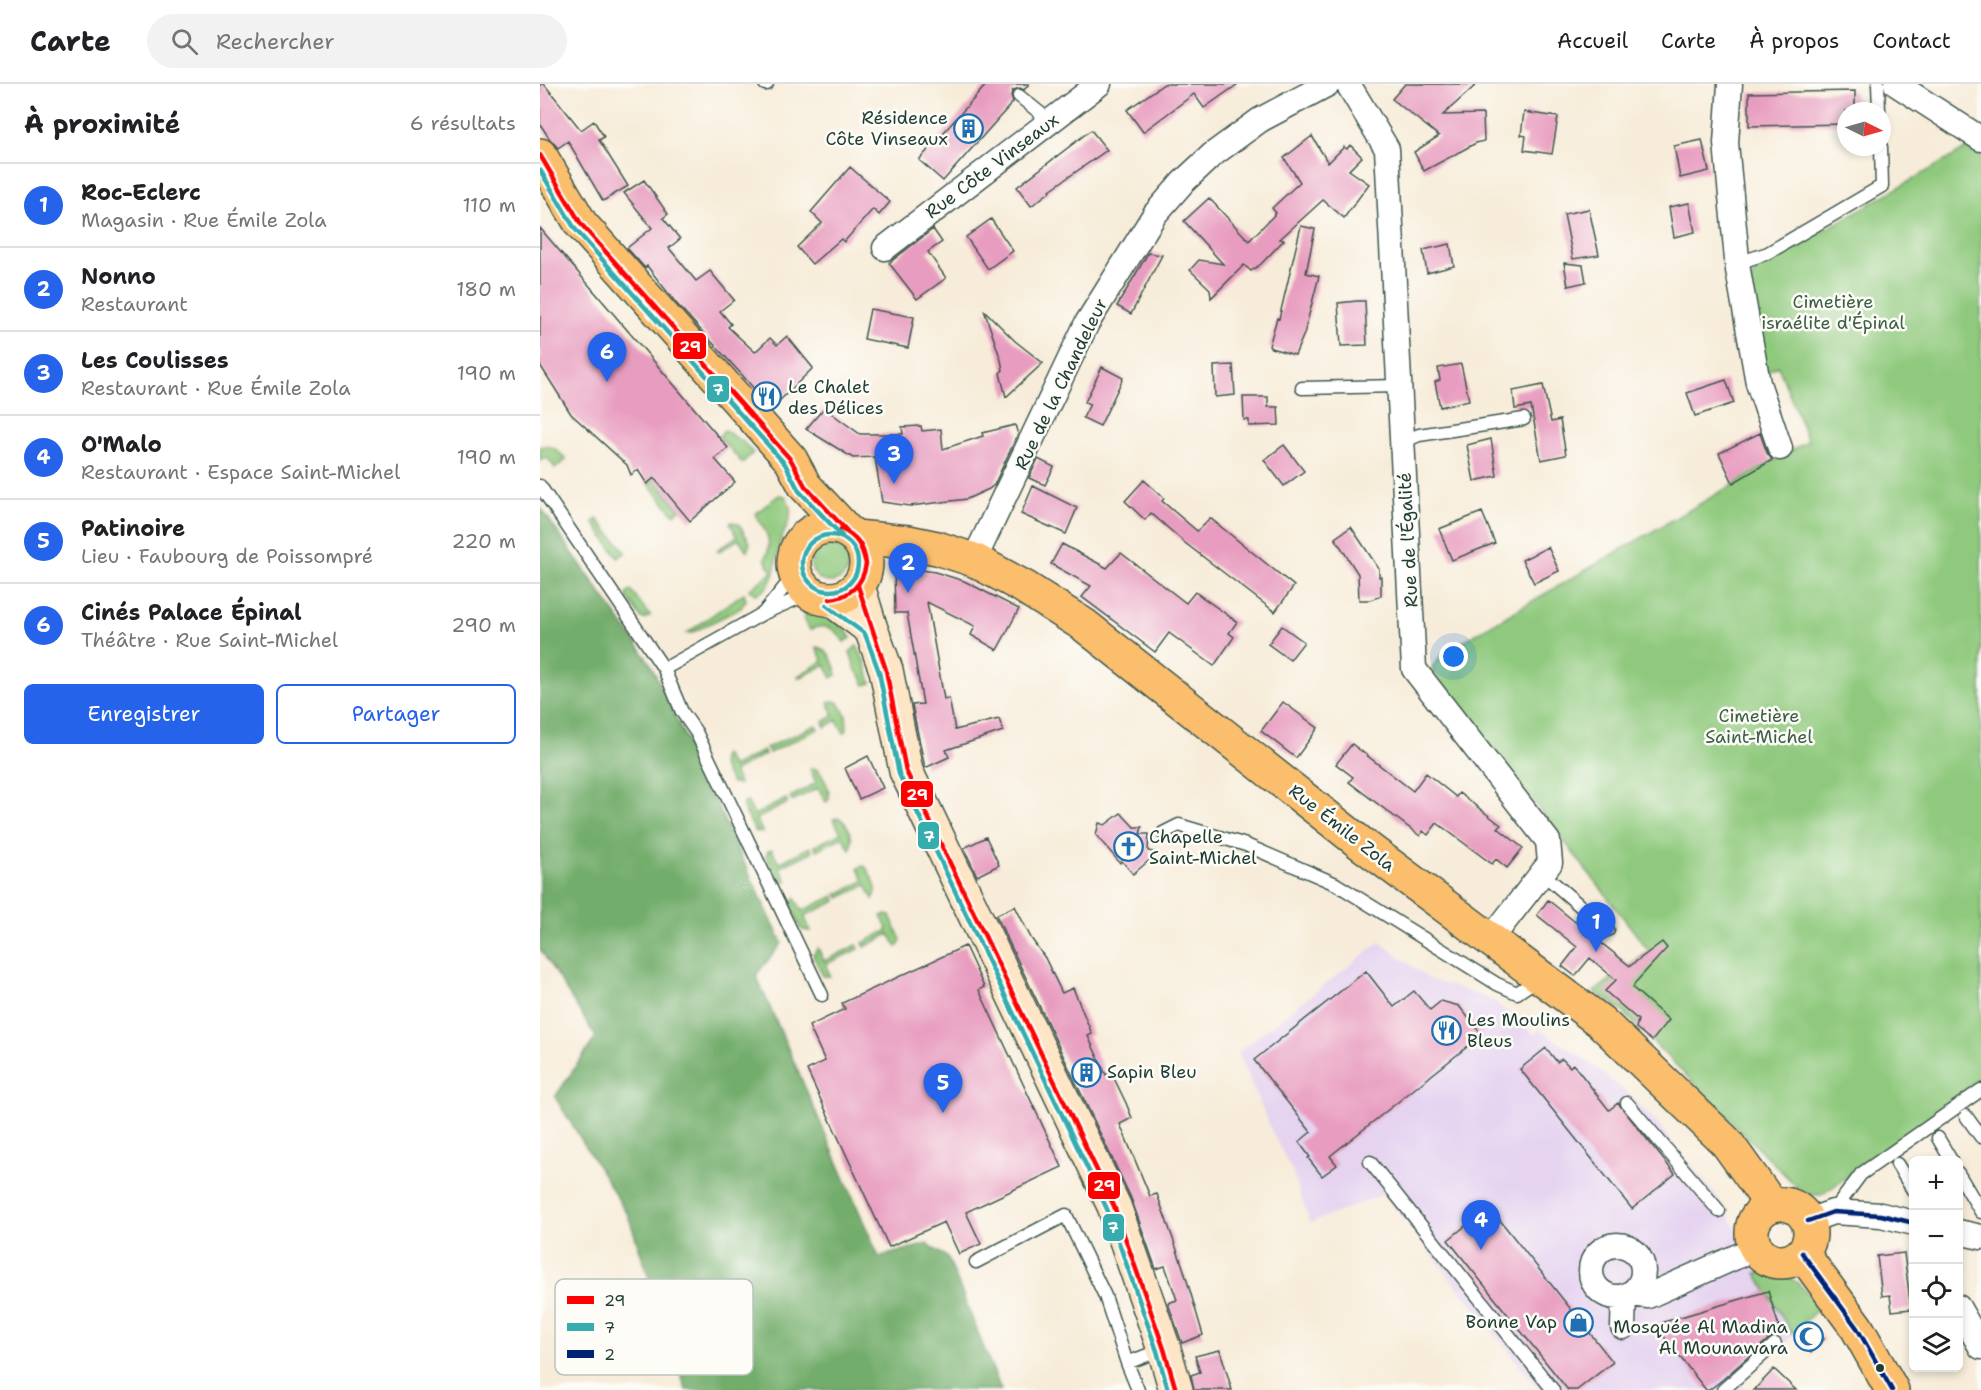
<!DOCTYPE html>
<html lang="fr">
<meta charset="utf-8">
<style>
:root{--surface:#fff;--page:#f2f2f2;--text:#202124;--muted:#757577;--line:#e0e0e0;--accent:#2563eb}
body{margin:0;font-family:"Shantell Sans",sans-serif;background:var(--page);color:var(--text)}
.controls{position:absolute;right:18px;bottom:18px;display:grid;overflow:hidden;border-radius:9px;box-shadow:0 3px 9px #0003}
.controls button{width:54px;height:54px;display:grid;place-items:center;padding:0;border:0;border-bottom:2px solid var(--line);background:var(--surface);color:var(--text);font:30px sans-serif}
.compass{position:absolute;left:1297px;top:18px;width:54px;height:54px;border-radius:50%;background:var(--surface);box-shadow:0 3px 9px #0003;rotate:95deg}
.you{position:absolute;left:914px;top:573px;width:21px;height:21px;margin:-15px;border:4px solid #fff;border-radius:50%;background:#1a73e8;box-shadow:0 0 0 9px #1a73e833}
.badge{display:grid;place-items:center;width:39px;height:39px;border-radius:50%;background:var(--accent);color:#fff;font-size:20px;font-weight:700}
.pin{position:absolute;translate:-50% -50px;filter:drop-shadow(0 2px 3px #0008)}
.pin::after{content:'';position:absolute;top:32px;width:21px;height:18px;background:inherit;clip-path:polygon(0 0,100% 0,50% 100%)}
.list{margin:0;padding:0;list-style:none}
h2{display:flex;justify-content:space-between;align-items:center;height:78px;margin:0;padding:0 24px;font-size:26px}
h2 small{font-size:20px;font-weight:400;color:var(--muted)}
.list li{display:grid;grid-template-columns:39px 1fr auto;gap:18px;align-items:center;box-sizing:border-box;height:84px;padding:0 24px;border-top:2px solid var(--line)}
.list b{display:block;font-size:22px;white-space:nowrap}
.list p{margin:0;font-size:20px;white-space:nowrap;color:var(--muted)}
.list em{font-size:20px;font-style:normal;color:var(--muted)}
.actions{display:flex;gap:12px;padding:18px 24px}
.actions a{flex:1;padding:14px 0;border:2px solid var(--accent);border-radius:9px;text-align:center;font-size:21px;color:var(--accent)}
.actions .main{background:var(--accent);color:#fff}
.icon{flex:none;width:33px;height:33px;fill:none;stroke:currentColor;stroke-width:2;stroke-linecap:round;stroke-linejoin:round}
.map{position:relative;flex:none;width:1441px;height:1306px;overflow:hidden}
header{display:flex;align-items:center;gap:36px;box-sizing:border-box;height:84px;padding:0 30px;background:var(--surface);border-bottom:2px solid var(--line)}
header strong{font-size:28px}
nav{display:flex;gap:33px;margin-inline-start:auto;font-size:21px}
.search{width:420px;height:54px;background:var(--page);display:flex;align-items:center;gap:15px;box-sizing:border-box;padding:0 21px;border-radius:33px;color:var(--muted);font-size:22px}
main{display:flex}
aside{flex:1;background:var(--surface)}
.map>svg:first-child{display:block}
</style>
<header>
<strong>Carte</strong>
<div class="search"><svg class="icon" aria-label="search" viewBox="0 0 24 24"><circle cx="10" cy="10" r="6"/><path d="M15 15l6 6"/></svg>Rechercher</div>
<nav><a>Accueil</a><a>Carte</a><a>À propos</a><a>Contact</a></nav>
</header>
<main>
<aside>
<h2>À proximité<small>6 résultats</small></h2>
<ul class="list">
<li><span class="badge">1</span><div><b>Roc-Eclerc</b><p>Magasin · Rue Émile Zola</p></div><em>110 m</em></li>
<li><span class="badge">2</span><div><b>Nonno</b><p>Restaurant</p></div><em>180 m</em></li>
<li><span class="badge">3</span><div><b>Les Coulisses</b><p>Restaurant · Rue Émile Zola</p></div><em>190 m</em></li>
<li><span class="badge">4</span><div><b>O'Malo</b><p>Restaurant · Espace Saint-Michel</p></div><em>190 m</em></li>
<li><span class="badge">5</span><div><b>Patinoire</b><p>Lieu · Faubourg de Poissompré</p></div><em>220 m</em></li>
<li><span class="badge">6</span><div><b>Cinés Palace Épinal</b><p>Théâtre · Rue Saint-Michel</p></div><em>290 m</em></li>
</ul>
<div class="actions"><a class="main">Enregistrer</a><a>Partager</a></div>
</aside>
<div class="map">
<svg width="1441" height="1306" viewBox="0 0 1441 1306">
<rect width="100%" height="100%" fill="#fdfcf7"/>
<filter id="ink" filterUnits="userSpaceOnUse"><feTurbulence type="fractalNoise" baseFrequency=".0167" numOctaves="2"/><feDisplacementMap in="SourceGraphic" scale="12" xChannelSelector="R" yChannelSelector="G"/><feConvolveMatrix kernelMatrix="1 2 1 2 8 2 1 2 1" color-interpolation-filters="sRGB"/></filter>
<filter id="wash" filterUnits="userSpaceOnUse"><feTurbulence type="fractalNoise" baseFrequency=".008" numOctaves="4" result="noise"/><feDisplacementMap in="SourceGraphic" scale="24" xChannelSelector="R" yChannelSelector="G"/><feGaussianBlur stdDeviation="1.35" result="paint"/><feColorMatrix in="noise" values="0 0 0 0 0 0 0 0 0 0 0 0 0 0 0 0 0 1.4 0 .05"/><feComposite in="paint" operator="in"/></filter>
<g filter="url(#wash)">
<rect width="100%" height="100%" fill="#f7ecd9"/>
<path fill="#e5d3f0" d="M840,858L889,895L953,916L993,950L1000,946L1041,972L1088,1009L1119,1041L1183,1121L1255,1250L1202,1300L1204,1306H999L844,1110L770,1139L752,1087L734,1052L698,968Z"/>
<path fill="#8fc97d" stroke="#578358" stroke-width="1.5" d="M1429,63L1441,67V999L1281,1111L1264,1110L1079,924L1054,908L1109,867L891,585L903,569L1268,357L1238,282L1223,289L1207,202L1218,184Z
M184,346L203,358L213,369L202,379L179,352Z
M4,362C15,363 19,367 26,376L15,384L7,373L0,376V363Z
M113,395L140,426L134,430L108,400Z
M239,411L245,412C258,430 244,444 239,462C235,478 236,506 215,510L209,506L232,488L225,475C234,457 225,445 215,430Z
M57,435L86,468L78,474L53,438Z
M192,438L199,440L210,459L207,467L199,455L178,468L177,466L197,452L190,439Z
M271 479a19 19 0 1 1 38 0a19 19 0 1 1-38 0Z
M91,506L110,532L104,535L101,534L87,513V510Z
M204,509L206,516L201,524L151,549H147Z
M268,530C285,528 303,540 311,554L304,558C296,545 285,538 270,546L263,533Z
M317,562L325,578L331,599L325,601L321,593L316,587L310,568Z
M276,563C289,564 294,580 297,591L292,594L285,581L259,594L258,592L283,577Z
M294,617L299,619L306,631L307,646L304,649L297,636L285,643L283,638L294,632L288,618Z
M276,641L278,645L229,669L226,664Z
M223,667L225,670L194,687L199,700L192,699C187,691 177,679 184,670L192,683Z
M274,684C283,689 290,705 289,715L286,718L278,704L252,717L250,713L276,699L270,685Z
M246,715L248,719L216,735L223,749L215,747L203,723V720L207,717L214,731Z
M299,734C310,741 314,755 310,766L303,753L276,766L274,762L301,749L293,735Z
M270,763L272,768L240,783L247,798L239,796L226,772L228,767L232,766L239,779Z
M323,782L326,783C331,793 341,805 333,815L326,801L299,814L297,810L324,797L318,784Z
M294,812L296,817L264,832L271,847L262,846L250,821L255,814L262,827Z
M346,831L350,832L361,856L357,863L349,850L325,863L323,859L348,846L341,832Z
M317,861L319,865L286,880L290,892H283L273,871L278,864L284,877Z
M1225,1188C1259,1193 1258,1199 1280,1223L1252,1250L1216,1189Z"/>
<path fill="#73ad6c" stroke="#497550" stroke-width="1.5" d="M0,423L110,579L242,859L216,891L339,1173L387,1160L408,1174L461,1306H146L88,1131L15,1013L56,953L0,865Z"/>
<g id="blocks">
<path fill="#e89dc0" d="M0,0H4L41,46L54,37L64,53L59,56L88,102L63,117L28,57L18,64L9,54L0,40Z
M447,0H489L484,6L480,4L473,6L471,11L473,18L403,97L379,76Z
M624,0H698L664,24L654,10L603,48L587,26Z
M865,0H937L903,31L943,30L944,57L936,59L884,87L874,68L899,52L852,15Z
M1315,7V27H1306V40L1209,42V9Z
M984,28L1018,33L1012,70L984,66L986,52L981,51Z
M551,46L567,66L510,106L511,107L491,122L477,103Z
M772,52L788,79L804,63L807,65L810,61L822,73L809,86L829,100L804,134L783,116L740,155L744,156L721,180L711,187L704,181L671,214L670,205L650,186L659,176L683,180L644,137L669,114L709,157L736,129L732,124L760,98L744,74Z
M1162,56L1169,87L1140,94L1134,62Z
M310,83L350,118L339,131L333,125L304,158L301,155L272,180L257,163L282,139L271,128Z
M104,96L128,130L123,134L140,155L129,164L156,197L170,187L194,216L180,227L191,240L188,243L215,268L230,254L237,261L247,252L273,284L231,325L204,293L136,219L107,182L105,184L87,164L112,144L84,109Z
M1149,119L1155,148L1134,153L1129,123Z
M1049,125L1059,171L1033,175L1024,130Z
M451,135L473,167L448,185L426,153Z
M761,142L775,145L766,189L779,192L764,250L755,271L731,264L729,262L737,234L739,235Z
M0,144L188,364L175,375L195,398L150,437L114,394L107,400L98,386L91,391L87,381L31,330L0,281Z
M393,145L402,158L388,168L406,194L377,215L349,179Z
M910,160L914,182L887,189L883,166Z
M608,169L622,171L591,230L577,222Z
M1024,179L1043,181L1046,198L1028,202Z
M817,217H825L827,261L801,262L798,219Z
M330,225L374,233L368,264L324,255Z
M444,226L475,257L503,279L466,313L460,289L463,286L461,276Z
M921,280L929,316L900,323L895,298L900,296L898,284Z
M693,281L695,311L675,313L674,282Z
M562,283L583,294L560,342L543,334L550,320L545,318Z
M1186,296L1194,319L1155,332L1147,309Z
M1003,301L1011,338L1020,336L1026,371L1001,376L991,322L975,325L973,307Z
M703,313H728V323H738L739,341L709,342V336H704Z
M284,324L320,350H363L362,343L381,342L382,347L401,345L403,365L443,352L442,349L475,341L478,350L454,401L449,405L427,415L370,422L342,418L335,373L313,374L266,345Z
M1220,349L1227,369L1232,376L1193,399L1179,369Z
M951,355L957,392L934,397L927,361Z
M744,361L764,387L744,402L724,376Z
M498,375L514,383L505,401L489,394Z
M604,396L624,414L622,417L657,447L670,434L754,502L735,528L645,459L611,429L605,436L585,417Z
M493,402L537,424L526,450L481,430Z
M942,428L955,459L912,476L899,445Z
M811,443L839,485V493H841V512L830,516H819L818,490L795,454Z
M522,460L567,484L581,469L646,519L655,508L697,538L689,549L694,553L674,582L629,549L615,568L542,513L551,502L511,480Z
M1008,463L1019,487L994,499L982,476Z
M354,482L395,488L424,497L479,525L457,566L431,551L435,542L387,518L404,615L409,614L415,646L459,635L463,647L406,666L409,673L385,684L372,621L383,620L367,529H355Z
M742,542L764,558L750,576L728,560Z
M743,618L778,644L756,674L721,647Z
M812,660L873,707L886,689L916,713L919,709L961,741L958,744L983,764L967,784L956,775L952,780L897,739L888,751L883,747L880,752L809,698L813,693L796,680Z
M328,672L343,704L319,715L305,684Z
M581,729L594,743H602L600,750H609L608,767L618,769L593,790L582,777L580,779L556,751L559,739L565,741Z
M446,753L459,781L437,792L424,764Z
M1008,816L1090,882L1122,858L1127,864L1095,899L1093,904L1129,936L1112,957L1096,944L1098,936L1065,907L1076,896L1050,874L1035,892L1022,882L1037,863L997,831Z
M475,822L491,854L505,874L522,909L533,904L552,950L548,952L566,991L571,988L586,1019L592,1034L580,1040L610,1112L617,1110L643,1183L663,1251L642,1259L628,1219L637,1216L625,1182L616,1185L591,1114L456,831Z
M425,862L444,903L439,906L522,1083L426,1128L441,1160L419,1170L404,1138L349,1163L267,986L285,977L269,942L305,925L302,919Z
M826,887L854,923L874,907L890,926L901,917L919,922L942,951L790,1072L797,1081L782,1092L768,1074L770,1073L759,1058L771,1048L714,976Z
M1006,964L1017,978L1022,975L1030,983L1033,980L1069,1026L1078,1019L1135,1090L1092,1125L980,985Z
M955,1130L1073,1278L1037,1306H1028L908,1156L939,1131L945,1138Z
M1364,1169L1371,1225L1352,1227L1350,1211L1342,1212L1337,1172Z
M1228,1207L1241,1249L1230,1254L1182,1296L1169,1306H1166L1121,1249L1117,1242L1124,1238Z
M1273,1244L1284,1255L1271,1269L1260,1258Z
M680,1266L692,1306H654L651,1291L660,1288L655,1272Z
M1234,1285L1256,1306H1214Z"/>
</g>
</g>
<g filter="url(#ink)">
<use href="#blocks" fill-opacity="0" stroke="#3f574d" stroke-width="1.5"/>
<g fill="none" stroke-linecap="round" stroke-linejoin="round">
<defs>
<path id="service" d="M225,0H227
M1338,0L1339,27
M479,12L510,37
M1198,179L1228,169L1342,102L1341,63
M762,304L860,302
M863,358L879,351L984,335
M0,402L124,585L142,628L156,648L282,911
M225,527L256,489
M124,585L222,530L270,509
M623,749L639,741L706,761L796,800L957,900L977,909L999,894
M1002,789L1068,846
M1087,1019L1179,1127
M1426,1032L1441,1053
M1398,1054L1411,1076
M830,1078L1013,1306
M1357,1080L1374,1108
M1418,1089L1441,1128
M1293,1128L1321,1090L1441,1006
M436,1178L526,1131L565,1212L587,1279
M598,1306L587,1279L623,1265
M1183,1306L1235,1260"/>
<path id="minor" d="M808,0L847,65L874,585L1008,757L1010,779L950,856
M1190,0L1186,59L1198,186L1218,299L1240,364
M1356,0L1441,55
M345,164L559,0
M434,476L547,239L615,130L643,98L672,71L720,36L788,0
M1268,1137L1293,1128L1341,1131L1374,1139
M1418,1148L1441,1153
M1051 1187a26 26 0 1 1 52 0a26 26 0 1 1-52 0Z
M1089,1210L1108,1212L1216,1164
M1418,1223L1441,1263
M1083,1243L1084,1212"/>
<path id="secondary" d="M318,502L331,545L346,586L366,687L574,1122L624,1265L636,1306
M291,515L331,545"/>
<path id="primary" d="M0,71L41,140L251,376L265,402L307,447
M254 479a36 36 0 1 1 72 0a36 36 0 1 1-72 0Z
M316,453L368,458L397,464L434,476L484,503L544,541L819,758L1061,938L1187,1059L1223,1109L1230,1122
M1212 1149a29 29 0 1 1 58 0a29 29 0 1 1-58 0Z
M1262,1169L1317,1244L1352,1306"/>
</defs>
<use href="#service" stroke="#3f574d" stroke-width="15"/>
<use href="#minor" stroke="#3f574d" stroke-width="27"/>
<use href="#secondary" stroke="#3f574d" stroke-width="36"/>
<use href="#primary" stroke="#3f574d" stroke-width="36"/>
<use href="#service" stroke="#fff" stroke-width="12"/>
<use href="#minor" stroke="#fff" stroke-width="24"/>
<use href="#secondary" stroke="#fde5c5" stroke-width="33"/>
<use href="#primary" stroke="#fabe6d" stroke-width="33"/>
<defs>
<path id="bus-1" d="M0,71L41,140L251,376L265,402L307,447
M301,445C318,452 324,463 326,480
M301,445C318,453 322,463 326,480
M318,502L346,586L366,687L574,1122L624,1265L636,1306
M290,515C310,513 323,500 326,480"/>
<path id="bus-2" d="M0,86L35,145L245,380L259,407L302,452
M262 479a28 28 0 1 1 56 0a28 28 0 1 1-56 0Z
M286,521L325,550L339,588L359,690L567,1125L617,1267L628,1306"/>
<path id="bus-3" d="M1268,1137L1293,1128L1341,1131L1374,1139
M1262,1169L1317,1244L1352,1306"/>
</defs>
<use href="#bus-1" stroke="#fdfcf7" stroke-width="9"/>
<use href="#bus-2" stroke="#fdfcf7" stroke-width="9"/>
<use href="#bus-3" stroke="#fdfcf7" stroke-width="9"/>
<use href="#bus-1" stroke="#f00" stroke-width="4.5"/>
<use href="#bus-2" stroke="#36acae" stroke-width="4.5"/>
<use href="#bus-3" stroke="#002374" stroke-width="4.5"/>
</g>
</g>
<defs>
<symbol id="building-ring" viewBox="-11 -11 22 22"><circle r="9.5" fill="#fdfcf7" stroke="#1f6fb2" stroke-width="1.5"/><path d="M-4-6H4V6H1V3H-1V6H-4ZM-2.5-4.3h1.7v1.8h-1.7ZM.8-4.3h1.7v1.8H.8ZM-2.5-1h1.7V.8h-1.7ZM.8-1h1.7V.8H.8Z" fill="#1f6fb2"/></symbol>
<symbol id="restaurant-ring" viewBox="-11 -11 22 22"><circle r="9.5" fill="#fdfcf7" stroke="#1f6fb2" stroke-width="1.5"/><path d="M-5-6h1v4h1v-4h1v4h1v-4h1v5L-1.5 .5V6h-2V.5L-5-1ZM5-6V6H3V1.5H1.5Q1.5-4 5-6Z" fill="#1f6fb2"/></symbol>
<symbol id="church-ring" viewBox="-11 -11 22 22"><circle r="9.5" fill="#fdfcf7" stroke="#1f6fb2" stroke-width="1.5"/><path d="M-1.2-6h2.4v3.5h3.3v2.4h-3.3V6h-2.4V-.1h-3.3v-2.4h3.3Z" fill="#1f6fb2"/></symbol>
<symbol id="shop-ring" viewBox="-11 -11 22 22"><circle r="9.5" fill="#fdfcf7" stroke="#1f6fb2" stroke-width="1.5"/><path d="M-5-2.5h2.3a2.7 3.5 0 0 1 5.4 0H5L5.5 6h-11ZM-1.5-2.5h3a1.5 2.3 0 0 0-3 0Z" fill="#1f6fb2"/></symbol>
<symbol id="mosque-ring" viewBox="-11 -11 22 22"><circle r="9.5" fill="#fdfcf7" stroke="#1f6fb2" stroke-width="1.5"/><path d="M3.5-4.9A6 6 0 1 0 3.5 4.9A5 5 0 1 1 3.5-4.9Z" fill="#1f6fb2"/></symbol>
</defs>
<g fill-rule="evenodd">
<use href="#building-ring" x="412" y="28" width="33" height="33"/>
<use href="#restaurant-ring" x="210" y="296" width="33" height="33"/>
<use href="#church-ring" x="572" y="746" width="33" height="33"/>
<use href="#restaurant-ring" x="890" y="930" width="33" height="33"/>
<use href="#building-ring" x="530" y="972" width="33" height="33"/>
<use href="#shop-ring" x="1022" y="1222" width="33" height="33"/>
<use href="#mosque-ring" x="1252" y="1236" width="33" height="33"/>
</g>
<circle fill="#1f3d34" stroke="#fdfcf7" stroke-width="2" cx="1340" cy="1284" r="5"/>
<g text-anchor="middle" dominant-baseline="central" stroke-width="5" stroke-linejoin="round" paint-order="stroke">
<g font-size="18" fill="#1f3d34" stroke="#fdfcf7" text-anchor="start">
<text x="408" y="34" text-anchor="end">Résidence<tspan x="408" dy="21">Côte Vinseaux</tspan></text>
<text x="248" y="303">Le Chalet<tspan x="248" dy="21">des Délices</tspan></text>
<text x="609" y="753">Chapelle<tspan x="609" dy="21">Saint-Michel</tspan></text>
<text x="927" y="936">Les Moulins<tspan x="927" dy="21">Bleus</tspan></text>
<text x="567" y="988">Sapin Bleu</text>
<text x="1017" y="1238" text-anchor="end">Bonne Vap</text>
<text x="1248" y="1243" text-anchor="end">Mosquée Al Madina<tspan x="1248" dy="21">Al Mounawara</tspan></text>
</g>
<g font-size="18" fill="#1f3d34" stroke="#fdfcf7">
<text transform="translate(452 82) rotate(-37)">Rue Côte Vinseaux</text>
<text transform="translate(521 300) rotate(-64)">Rue de la Chandeleur</text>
<text transform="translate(868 456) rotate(-93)">Rue de l'Égalité</text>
<text transform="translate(802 744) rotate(38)">Rue Émile Zola</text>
</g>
<g font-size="18" fill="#3b6046" stroke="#fdfcf7">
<text x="1293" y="218">Cimetière<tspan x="1293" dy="21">israélite d'Épinal</tspan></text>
<text x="1219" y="632">Cimetière<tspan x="1219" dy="21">Saint-Michel</tspan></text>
</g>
</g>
<rect x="15" y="1195" width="198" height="96" rx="9" fill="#fdfcf7" stroke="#bac3bc" stroke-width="1.5"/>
<rect x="27" y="1212" width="27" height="8" fill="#f00"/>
<rect x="27" y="1239" width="27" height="8" fill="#36acae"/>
<rect x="27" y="1266" width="27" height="8" fill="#002374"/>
<g font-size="16" fill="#1f3d34">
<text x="64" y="1222">29</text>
<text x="64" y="1249">7</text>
<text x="64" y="1276">2</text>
</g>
<g stroke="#fdfcf7" stroke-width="2">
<rect x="132" y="248" width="35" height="28" rx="6" fill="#f00"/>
<rect x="166" y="291" width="24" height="28" rx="6" fill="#36acae"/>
<rect x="360" y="696" width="34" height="28" rx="6" fill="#f00"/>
<rect x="377" y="737" width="23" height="29" rx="6" fill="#36acae"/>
<rect x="547" y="1087" width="34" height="29" rx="6" fill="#f00"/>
<rect x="562" y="1129" width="23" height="29" rx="6" fill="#36acae"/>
</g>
<g font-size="16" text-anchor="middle" font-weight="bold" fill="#fff">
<text x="150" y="268">29</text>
<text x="178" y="311">7</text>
<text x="377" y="716">29</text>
<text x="389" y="758">7</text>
<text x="564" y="1107">29</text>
<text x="573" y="1149">7</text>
</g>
</svg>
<div class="controls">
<button>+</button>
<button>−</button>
<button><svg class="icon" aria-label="locate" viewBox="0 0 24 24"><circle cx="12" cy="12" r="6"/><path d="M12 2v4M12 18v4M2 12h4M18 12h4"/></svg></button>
<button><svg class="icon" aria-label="layers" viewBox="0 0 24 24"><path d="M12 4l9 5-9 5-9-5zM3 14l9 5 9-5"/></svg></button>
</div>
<svg class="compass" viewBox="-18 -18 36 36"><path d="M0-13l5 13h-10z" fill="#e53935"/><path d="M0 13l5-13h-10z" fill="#757577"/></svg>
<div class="you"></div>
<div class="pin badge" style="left:1056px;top:868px">1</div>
<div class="pin badge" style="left:368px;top:509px">2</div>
<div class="pin badge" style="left:354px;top:400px">3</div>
<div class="pin badge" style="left:941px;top:1166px">4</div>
<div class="pin badge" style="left:403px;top:1029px">5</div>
<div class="pin badge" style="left:67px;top:298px">6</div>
</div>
</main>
